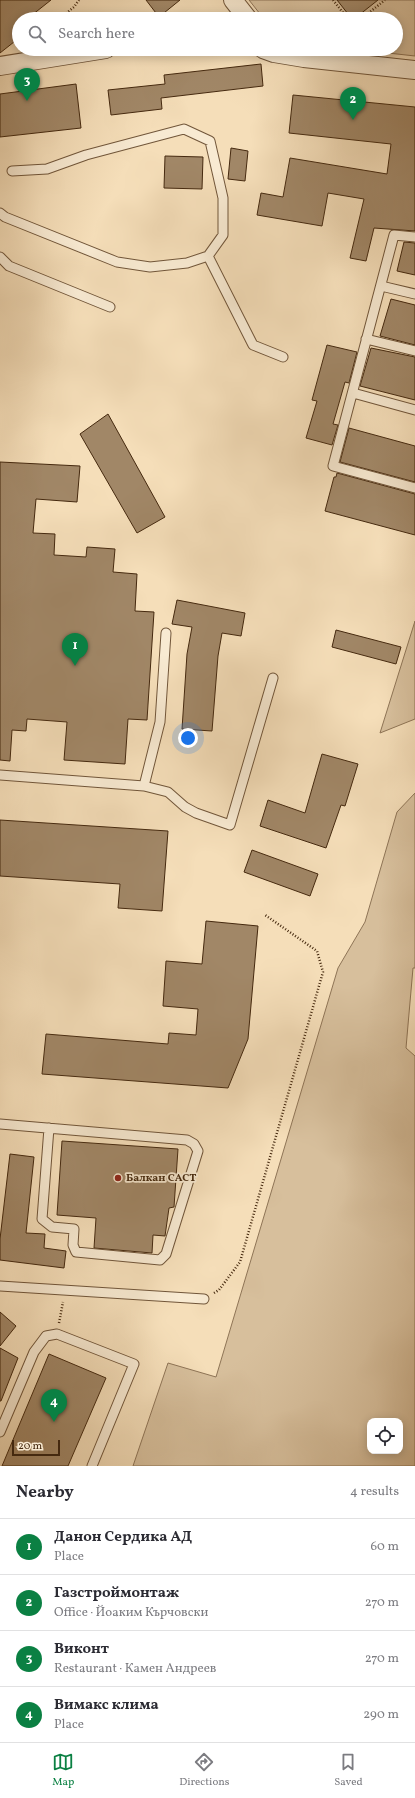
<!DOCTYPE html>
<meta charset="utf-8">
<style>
:root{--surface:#fff;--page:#f2f2f3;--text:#2b2b33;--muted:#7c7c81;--line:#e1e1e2;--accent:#0b8043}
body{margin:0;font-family:Vollkorn,serif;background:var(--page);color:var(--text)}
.controls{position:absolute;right:12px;bottom:12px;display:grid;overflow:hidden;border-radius:8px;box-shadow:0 2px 10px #0003}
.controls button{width:36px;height:36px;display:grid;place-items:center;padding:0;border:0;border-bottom:1px solid var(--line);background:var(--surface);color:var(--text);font:20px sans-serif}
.scale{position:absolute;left:12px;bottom:10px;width:48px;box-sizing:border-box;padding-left:4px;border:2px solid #45290f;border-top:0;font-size:11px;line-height:14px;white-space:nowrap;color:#45290f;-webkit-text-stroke:3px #f8ead2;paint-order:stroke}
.you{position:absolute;left:188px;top:738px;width:14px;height:14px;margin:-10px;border:3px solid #fff;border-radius:50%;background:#1a73e8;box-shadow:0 0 0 6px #1a73e833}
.badge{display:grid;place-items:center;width:26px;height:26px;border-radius:50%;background:var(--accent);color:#fff;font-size:13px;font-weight:700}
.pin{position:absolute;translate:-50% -33px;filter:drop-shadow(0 1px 2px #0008)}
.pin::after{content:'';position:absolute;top:21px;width:14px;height:12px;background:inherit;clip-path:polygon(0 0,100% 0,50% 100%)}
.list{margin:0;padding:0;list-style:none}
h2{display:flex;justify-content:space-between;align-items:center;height:52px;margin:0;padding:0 16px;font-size:17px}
h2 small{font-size:13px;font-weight:400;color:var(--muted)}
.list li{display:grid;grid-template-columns:26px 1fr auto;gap:12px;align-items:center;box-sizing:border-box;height:56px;padding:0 16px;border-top:1px solid var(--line)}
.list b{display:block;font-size:15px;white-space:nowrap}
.list p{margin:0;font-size:13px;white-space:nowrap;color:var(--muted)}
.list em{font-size:13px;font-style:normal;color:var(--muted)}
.icon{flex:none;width:22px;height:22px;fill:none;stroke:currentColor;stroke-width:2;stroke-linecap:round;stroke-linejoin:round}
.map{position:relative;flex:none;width:415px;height:1466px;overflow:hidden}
.search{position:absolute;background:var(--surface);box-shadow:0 2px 10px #0003;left:12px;right:12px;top:12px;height:44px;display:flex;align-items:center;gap:10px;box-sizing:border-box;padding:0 14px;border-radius:22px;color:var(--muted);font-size:15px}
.sheet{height:276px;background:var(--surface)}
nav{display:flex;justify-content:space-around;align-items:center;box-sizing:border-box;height:56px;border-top:1px solid var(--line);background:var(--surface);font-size:11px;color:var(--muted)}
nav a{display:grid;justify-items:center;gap:2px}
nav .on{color:var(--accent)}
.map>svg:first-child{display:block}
</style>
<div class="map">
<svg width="415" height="1466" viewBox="0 0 415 1466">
<rect width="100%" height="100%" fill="#f5deb9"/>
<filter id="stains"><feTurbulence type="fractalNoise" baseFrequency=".005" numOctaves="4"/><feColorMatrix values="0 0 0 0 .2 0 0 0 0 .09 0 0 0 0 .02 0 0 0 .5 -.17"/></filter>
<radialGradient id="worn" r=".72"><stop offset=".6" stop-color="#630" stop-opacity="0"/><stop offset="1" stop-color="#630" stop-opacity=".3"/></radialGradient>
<path fill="#d7bf9c" stroke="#8e7456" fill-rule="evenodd" d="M249,0H415V56L352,49H396V19H264Z
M415,621V719L380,733Z
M415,793V968H413L406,1048L415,1056V1466H133L168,1363L216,1377L338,968L365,922L397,812ZM370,1421H400V1451H370Z"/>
<path fill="#a18767" stroke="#45290f" d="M0,0H51L27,19H19V38L0,53Z
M146,0H180L159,17Z
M337,0H378L354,19H352Z
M261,64L263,86L161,98L162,109L111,115L108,90L165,84L164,75Z
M76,84L81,128L0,137V94Z
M293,95L415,107V231L374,228L366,261L350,258L364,199L328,193L322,226L257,215L261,193L283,197L290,158L387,174L391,144L289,133Z
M231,148L248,151L245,181L228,179Z
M165,156L203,157L202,189L164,188Z
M404,242L415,243V275L397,271Z
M391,299L415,305V345L380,336Z
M327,345L357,352L349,383L345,382L333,424L338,425L332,445L306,438L317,401L312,400Z
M371,348L415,357V400L360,386Z
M108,414L165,517L137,533L80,434Z
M349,428L415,446V482L340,462Z
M0,462L80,466L77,502L36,499L33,533L55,534L54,555L86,557L87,547L115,549L113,572L137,574L135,611L154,612L147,720L128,719L125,764L64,760L67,722L27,719L26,731L12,730L10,761L0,760Z
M337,473L415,494V535L325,511L334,477H336Z
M177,600L245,613L241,636L222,633L218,656L212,731L182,729L187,654L192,627L172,624Z
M336,630L401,647L396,664L332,647Z
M322,754L358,764L345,806L341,805L326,848L260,826L268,800L305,813Z
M0,820L168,831L162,911L118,908L120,884L0,876Z
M252,850L318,874L310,896L244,872Z
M206,921L258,926L248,1039L228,1088L42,1074L46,1034L168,1044L169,1033L196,1035L198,1009L163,1006L166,961L202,964Z
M62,1141L178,1149L174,1207L169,1208L165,1236L153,1235L152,1253L94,1248L96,1218L57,1215Z
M10,1154L34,1157L26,1233L45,1234L44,1248L66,1251L64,1268L0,1260V1239Z
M0,1312L16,1326L0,1346Z
M0,1348L18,1358L1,1401H0Z
M49,1354L106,1378L68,1466H2Z"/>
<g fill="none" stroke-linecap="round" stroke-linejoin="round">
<defs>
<path id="service" d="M0,213L5,217L117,262L150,267L187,263L208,256L223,235V198L210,141L184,129L86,155L47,169L12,171
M415,237L394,235L333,466L415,488
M208,256L253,345L283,357
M0,257L9,266L110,307
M381,286L415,294
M366,339L415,351
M353,393L415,410
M0,775L144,786L160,722L166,633
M144,786L168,792L185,807L196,813L230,825L273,678
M0,1124L187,1140L194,1144L198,1151L166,1254L160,1260L76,1252L73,1245L74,1229L52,1227L42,1219L49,1128
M0,1286L204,1299
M0,1432L34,1352L46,1336L57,1334L134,1364L92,1466"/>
<path id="minor" d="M233,0L248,19
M263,49L274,53L304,58L415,70
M0,66L106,49"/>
</defs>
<use href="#service" stroke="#71563a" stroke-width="11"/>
<use href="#minor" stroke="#71563a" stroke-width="20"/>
<path stroke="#45290f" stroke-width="2.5" stroke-dasharray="1 2" stroke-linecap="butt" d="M333,0L348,19
M59,19L74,7L79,0
M361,19L385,0
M214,1293L219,1290L240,1262L323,972L317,951L265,915
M59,1323L63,1302"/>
<use href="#service" stroke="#f8ead2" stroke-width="9"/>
<use href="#minor" stroke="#f8ead2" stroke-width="18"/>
</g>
<circle fill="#8f2418" stroke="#f8ead2" stroke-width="1.5" cx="118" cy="1178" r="4"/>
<g text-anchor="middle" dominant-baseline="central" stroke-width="3.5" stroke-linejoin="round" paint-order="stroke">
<g font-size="11" font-weight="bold" fill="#45290f" stroke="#f8ead2" text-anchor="start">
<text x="126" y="1178">Балкан САСТ</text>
</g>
</g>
<rect width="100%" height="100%" filter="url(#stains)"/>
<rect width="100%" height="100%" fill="url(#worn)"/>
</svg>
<div class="controls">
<button><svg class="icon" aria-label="locate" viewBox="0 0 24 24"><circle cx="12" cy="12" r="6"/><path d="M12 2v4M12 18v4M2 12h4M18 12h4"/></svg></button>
</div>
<div class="scale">20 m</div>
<div class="you"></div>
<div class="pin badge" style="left:75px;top:666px">1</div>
<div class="pin badge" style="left:353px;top:120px">2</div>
<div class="pin badge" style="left:27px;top:101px">3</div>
<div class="pin badge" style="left:54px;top:1422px">4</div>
<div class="search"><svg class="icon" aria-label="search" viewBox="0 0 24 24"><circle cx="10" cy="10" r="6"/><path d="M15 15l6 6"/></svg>Search here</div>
</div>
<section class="sheet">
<h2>Nearby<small>4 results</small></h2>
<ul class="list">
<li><span class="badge">1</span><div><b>Данон Сердика АД</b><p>Place</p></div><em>60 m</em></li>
<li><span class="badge">2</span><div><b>Газстроймонтаж</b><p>Office · Йоаким Кърчовски</p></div><em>270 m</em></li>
<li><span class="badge">3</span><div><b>Виконт</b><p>Restaurant · Камен Андреев</p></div><em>270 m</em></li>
<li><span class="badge">4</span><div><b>Вимакс клима</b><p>Place</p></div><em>290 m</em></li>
</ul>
</section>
<nav>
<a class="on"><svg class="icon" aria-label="map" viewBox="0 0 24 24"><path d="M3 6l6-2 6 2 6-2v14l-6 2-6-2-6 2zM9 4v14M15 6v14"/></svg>Map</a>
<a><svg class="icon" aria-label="directions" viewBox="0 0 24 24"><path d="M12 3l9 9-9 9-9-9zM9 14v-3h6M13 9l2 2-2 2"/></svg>Directions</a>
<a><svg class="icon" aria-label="saved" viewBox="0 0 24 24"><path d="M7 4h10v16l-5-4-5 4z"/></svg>Saved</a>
</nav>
